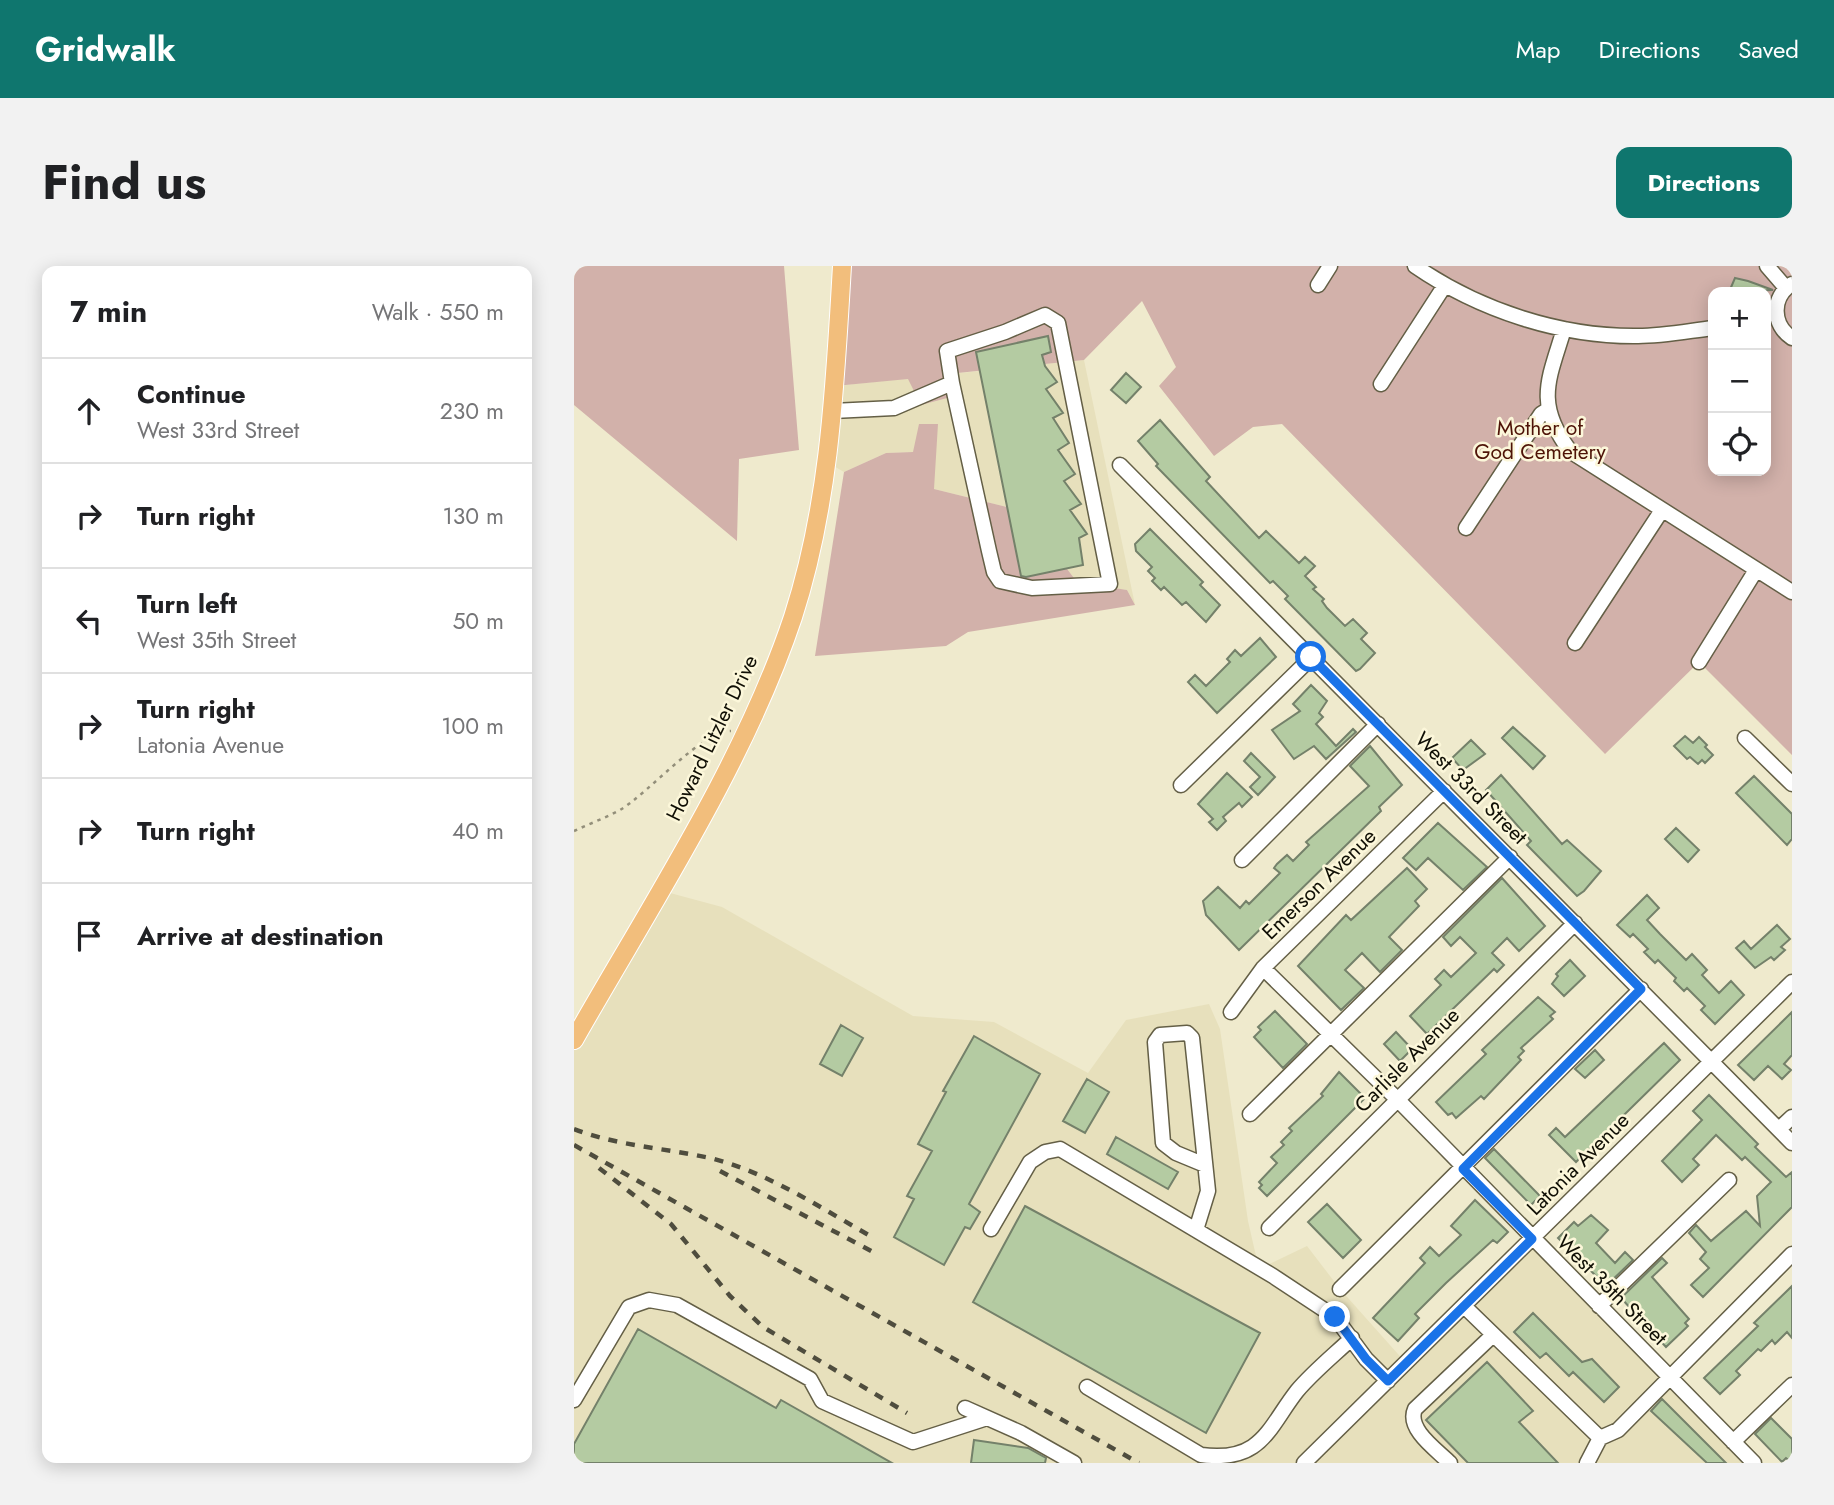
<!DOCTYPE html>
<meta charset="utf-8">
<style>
:root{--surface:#fff;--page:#f2f2f2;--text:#202124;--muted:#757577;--line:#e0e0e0;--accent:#0f766e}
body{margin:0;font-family:Jost,sans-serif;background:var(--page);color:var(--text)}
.controls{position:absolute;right:21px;top:21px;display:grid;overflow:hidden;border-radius:14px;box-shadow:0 4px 18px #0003}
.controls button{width:63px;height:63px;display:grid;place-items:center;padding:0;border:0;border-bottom:2px solid var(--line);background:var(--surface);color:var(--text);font:35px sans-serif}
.stop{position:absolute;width:21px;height:21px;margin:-16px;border:5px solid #1a73e8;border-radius:50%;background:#fff}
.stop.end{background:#1a73e8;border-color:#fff;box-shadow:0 2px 7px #0008}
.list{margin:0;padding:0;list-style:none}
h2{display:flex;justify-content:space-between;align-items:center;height:91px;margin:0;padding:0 28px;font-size:30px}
h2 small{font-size:23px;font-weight:400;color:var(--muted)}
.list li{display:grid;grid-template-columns:46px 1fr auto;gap:21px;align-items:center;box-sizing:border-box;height:105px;padding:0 28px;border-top:2px solid var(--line)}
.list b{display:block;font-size:26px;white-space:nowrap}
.list p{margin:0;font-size:23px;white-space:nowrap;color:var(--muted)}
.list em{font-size:23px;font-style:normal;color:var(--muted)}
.icon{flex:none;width:38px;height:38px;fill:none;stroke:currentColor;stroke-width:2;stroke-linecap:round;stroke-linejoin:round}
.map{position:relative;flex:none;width:1218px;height:1197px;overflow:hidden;border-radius:14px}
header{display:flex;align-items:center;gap:42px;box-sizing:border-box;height:98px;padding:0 35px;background:var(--accent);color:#fff}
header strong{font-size:33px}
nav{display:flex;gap:38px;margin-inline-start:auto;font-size:24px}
.intro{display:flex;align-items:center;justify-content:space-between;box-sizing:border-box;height:168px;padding:0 42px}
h1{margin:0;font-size:49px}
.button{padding:18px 32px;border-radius:14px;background:var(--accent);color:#fff;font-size:24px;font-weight:700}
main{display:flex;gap:42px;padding:0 42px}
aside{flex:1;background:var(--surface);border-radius:14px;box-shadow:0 4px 18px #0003}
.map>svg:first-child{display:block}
</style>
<header>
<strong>Gridwalk</strong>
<nav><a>Map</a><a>Directions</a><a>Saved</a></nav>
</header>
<div class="intro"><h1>Find us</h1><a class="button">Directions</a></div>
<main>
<aside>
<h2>7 min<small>Walk · 550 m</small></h2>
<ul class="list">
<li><svg class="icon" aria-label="ahead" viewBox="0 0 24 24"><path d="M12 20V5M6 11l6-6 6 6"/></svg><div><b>Continue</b><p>West 33rd Street</p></div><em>230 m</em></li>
<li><svg class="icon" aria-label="right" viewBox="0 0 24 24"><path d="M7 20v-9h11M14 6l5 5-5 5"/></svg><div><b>Turn right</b></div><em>130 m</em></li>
<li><svg class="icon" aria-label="left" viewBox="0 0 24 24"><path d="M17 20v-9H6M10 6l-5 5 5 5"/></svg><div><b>Turn left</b><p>West 35th Street</p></div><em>50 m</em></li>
<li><svg class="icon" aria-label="right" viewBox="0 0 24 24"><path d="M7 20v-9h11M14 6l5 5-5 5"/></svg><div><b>Turn right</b><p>Latonia Avenue</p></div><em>100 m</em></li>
<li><svg class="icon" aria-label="right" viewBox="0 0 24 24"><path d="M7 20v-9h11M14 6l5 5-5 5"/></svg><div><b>Turn right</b></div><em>40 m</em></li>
<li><svg class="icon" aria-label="arrive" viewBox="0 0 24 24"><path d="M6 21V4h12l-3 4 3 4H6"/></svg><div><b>Arrive at destination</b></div></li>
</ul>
</aside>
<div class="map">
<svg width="1218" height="1197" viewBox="0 0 1218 1197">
<rect width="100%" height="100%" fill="#efeacd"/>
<path fill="#e7e0bc" d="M510,94L561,339L553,324L503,316L449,245L360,223L340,186L312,187L270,206L253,196L261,120Z
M85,624L148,641L339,750L420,756L514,807L552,754L635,738L646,763L674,955L685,1003L733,980L766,1023L832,1097L958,973L1180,1197H0V770Z"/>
<path fill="#d2b1aa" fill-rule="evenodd" d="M0,0H210L225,184L165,193L163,275L0,139Z
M268,0H1218V489L1125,396L1031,488L708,158L679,161L640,190L585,120L602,101L568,35L510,94L374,108L373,132L347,139L334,113L261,120ZM1139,26H1192V205H1139Z
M345,158H364L360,223L449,245L503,316L553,324L561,339L394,366L372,380L241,390L270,206L312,187L339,186Z"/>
<path fill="#b4cba2" stroke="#74816a" stroke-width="2" d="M1161,12L1174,15L1199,24L1155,26Z
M474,70L477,86L468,89L471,100L483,116L472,123L489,147L479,152L495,177L484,184L501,208L490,215L507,238L496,244L513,268L505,272L509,299L452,311L447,310L402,86Z
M552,107L567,121L552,137L537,124Z
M586,154L636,211L632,215L685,272L692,265L725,297L731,291L741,300L731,310L742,321L739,323L750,333L748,335L753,342L771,360L779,353L793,367L787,373L801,387L786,403L782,405L711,333L714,330L699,315L696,317L582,200L584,198L564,175Z
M576,263L629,316L626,319L646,339L632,356L612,336L608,339L590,321L587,324L578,315L581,312L574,305L578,301L562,285L561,278Z
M686,372L702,391L643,447L614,416L621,409L632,420L656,396L653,393L661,384L667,390Z
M737,419L753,435L745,447L749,451L742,458L762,480L779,463L782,466L752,493L740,480L720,493L698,464L726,445L719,438Z
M939,461L971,490L959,503L928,472Z
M1111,470L1119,477L1125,471L1133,479L1131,481L1139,489L1131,497L1128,494L1124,498L1116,491L1113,493L1100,480Z
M897,474L911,488L889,504L878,492Z
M796,480L828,519L805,541L807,545L665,684L632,649L629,635L644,621L666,642L672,635L675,638L706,607L700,602L703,598L713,589L719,595L735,579L732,576L795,520L776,500Z
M677,487L701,511L684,529L676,521L686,511L670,495Z
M653,507L678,531L668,541L665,537L649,551L652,555L643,564L635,556L639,553L624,538Z
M927,509L988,578L993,574L1027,605L1010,625L1003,630L953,579L957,575L912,524Z
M1180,510L1218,548V573L1213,579L1162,527Z
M864,557L913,601L889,624L854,592L842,604L829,592Z
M1102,562L1125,584L1114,596L1091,573Z
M833,602L853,623L841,635L845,640L815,671L828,684L806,706L788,687L771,704L790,722L767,744L724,700L772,649L777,654Z
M928,612L971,660L945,685L933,672L918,687L930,699L923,706L920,703L853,768L836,750L867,719L861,713L870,704L877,711L902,687L886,671L877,680L869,671Z
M1073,629L1085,642L1073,654L1086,668L1112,694L1118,688L1133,704L1128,709L1145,727L1157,715L1170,729L1141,758L1127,744L1131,740L1113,722L1110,725L1100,715L1102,712L1084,694L1081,697L1070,686L1074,683L1059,668L1056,671L1043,659Z
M1203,659L1216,673L1207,681L1211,684L1200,694L1197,691L1181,702L1162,682L1170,675L1177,683Z
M996,694L1011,710L990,730L978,718L984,710L982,708Z
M964,731L981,746L976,750L979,753L947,782L950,785L944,791L947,794L910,833L907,830L882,852L878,847L874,849L862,836L912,788L908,784Z
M701,745L733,778L709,802L680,771L687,764L684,761Z
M1218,746V789L1210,798L1217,804L1208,813L1194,800L1180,814L1164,799Z
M267,759L289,772L268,810L246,798Z
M822,766L838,783L826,795L810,778Z
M400,770L466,808L395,938L406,946L396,963L391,961L370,999L320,971L340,933L333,930L358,885L344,878L372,826L369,825Z
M1090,777L1106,794L1002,896L975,869L982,862L991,871Z
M1021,784L1030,794L1011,812L1001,803Z
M765,806L791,832L693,930L685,922L688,919L685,916L703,897L697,891L710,879L707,876L718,865L715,862L749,830L747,828Z
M513,813L535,826L511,867L489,855Z
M1135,829L1184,878L1181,881L1212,911L1218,906V941L1129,1031L1117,1019L1135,1002L1126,993L1132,986L1115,967L1122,959L1137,975L1172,945L1186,960L1183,930L1197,916L1171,891L1168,894L1142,869L1119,893L1125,899L1108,916L1088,895L1128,854L1119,845Z
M542,871L604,906L594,923L533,888Z
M920,883L966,930L957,939L911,892Z
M901,934L934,966L923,977L919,974L872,1017L841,1048L845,1052L824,1075L799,1052L851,997L846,992L856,981L865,990L887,969L877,960Z
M753,938L787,974L769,992L734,956Z
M451,940L686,1067L632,1167L399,1036Z
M1017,949L1034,964L1022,977L1041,997L1051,986L1059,994L1032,1020L984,972L1000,956L1004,960Z
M1088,992L1093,997L1078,1011L1115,1053L1111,1057L1114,1060L1092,1081L1047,1032Z
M1218,1020V1072L1213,1066L1201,1078L1198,1074L1187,1085L1184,1083L1162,1105L1166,1109L1146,1128L1130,1112L1184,1060L1180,1057Z
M959,1047L1008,1096L1018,1093L1045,1121L1030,1136L999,1106L995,1110L972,1087L966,1092L940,1066Z
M64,1063L202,1142L207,1134L318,1197H0V1178Z
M913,1096L959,1145L945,1156L984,1197H894L852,1154Z
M1088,1133L1152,1197H1133L1077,1145Z
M1197,1152L1218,1173V1197L1212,1192L1208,1196L1181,1168Z
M400,1174L454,1182L472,1192L471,1197H397Z"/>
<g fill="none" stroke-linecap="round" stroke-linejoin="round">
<defs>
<path id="minor" d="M841,0C905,44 986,71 1064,70C1089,70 1114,65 1139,62
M1193,0L1212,22
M1218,18C1197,31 1198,59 1218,72
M744,19L756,0
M990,63C975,113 960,137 996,185L1218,326
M807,118L871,19
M259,145L320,142L378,117L415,285L420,306L426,315L458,322L536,318L484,57L471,49L431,66L373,85L378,117
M546,199L1218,877
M892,262L967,148L975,143
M1001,377L1088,244
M1125,396L1182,304
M1171,472L1218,518
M607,519L738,391
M668,594L804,458
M689,702L823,833L1180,1197
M657,746L689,702L870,525
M676,848L936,591
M1205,863L1218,851
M695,962L1001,657
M417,963L456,896L471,886L486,883L699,1010L761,1051L792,1093L814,1115
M622,964L634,925L618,772L613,767L586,769L581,776L589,877L602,887L631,899
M766,1023L1067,723
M1025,1040L1155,914
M891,1041L1026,1172L1044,1164L1218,988
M513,1121L627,1189C688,1197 694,1162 723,1125C739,1106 760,1089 778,1072
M0,1134L55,1041L75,1034L103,1039L236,1113L248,1135L339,1176L413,1152
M391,1142L447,1167L500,1197
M1159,1176L1218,1119
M730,1197L1218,716
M876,1197C863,1184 832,1163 841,1143L919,1069
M1013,1197L1026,1172"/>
<path id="major" d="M0,774C76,640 170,498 219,351C256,237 261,118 268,0"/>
</defs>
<use href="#minor" stroke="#645f46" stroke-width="17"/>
<use href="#major" stroke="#fff" stroke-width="20"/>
<path stroke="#938f7a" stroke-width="2.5" stroke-dasharray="3.5 5" stroke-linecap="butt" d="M0,565C15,558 31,552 46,544C76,526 126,466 157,465"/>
<use href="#minor" stroke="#fff" stroke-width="14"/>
<use href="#major" stroke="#f2be7c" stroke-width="18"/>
<path stroke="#4f4d3e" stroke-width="4.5" stroke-dasharray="9 9" stroke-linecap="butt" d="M0,863C44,880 90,882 136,892C194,906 248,943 300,972
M0,879L565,1197
M25,902L97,958L156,1030L189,1061L333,1147
M146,905L303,988"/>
</g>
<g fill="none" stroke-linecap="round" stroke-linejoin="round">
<path stroke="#1a73e8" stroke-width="9" d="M737,391L1067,723L889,903L958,973L814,1115L792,1093L761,1051"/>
</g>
<g text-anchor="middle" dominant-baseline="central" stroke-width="5" stroke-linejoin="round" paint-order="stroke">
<g font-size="21" fill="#4e1307" stroke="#fcf7da">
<text x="966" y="162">Mother of<tspan x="966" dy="24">God Cemetery</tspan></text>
</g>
<g font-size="21" fill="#100f05" stroke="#fcf7da">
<text transform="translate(138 472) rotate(-64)">Howard Litzler Drive</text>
<text transform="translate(897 522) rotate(45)">West 33rd Street</text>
<text transform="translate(745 618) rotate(-44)">Emerson Avenue</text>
<text transform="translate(833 794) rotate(-45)">Carlisle Avenue</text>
<text transform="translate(1004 898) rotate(-45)">Latonia Avenue</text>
<text transform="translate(1038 1024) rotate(45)">West 35th Street</text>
</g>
</g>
</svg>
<div class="controls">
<button>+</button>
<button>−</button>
<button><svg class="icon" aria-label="locate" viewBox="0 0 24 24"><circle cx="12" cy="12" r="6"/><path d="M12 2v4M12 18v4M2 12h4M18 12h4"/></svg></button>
</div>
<div class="stop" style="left:737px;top:391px"></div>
<div class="stop end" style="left:761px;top:1051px"></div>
</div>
</main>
